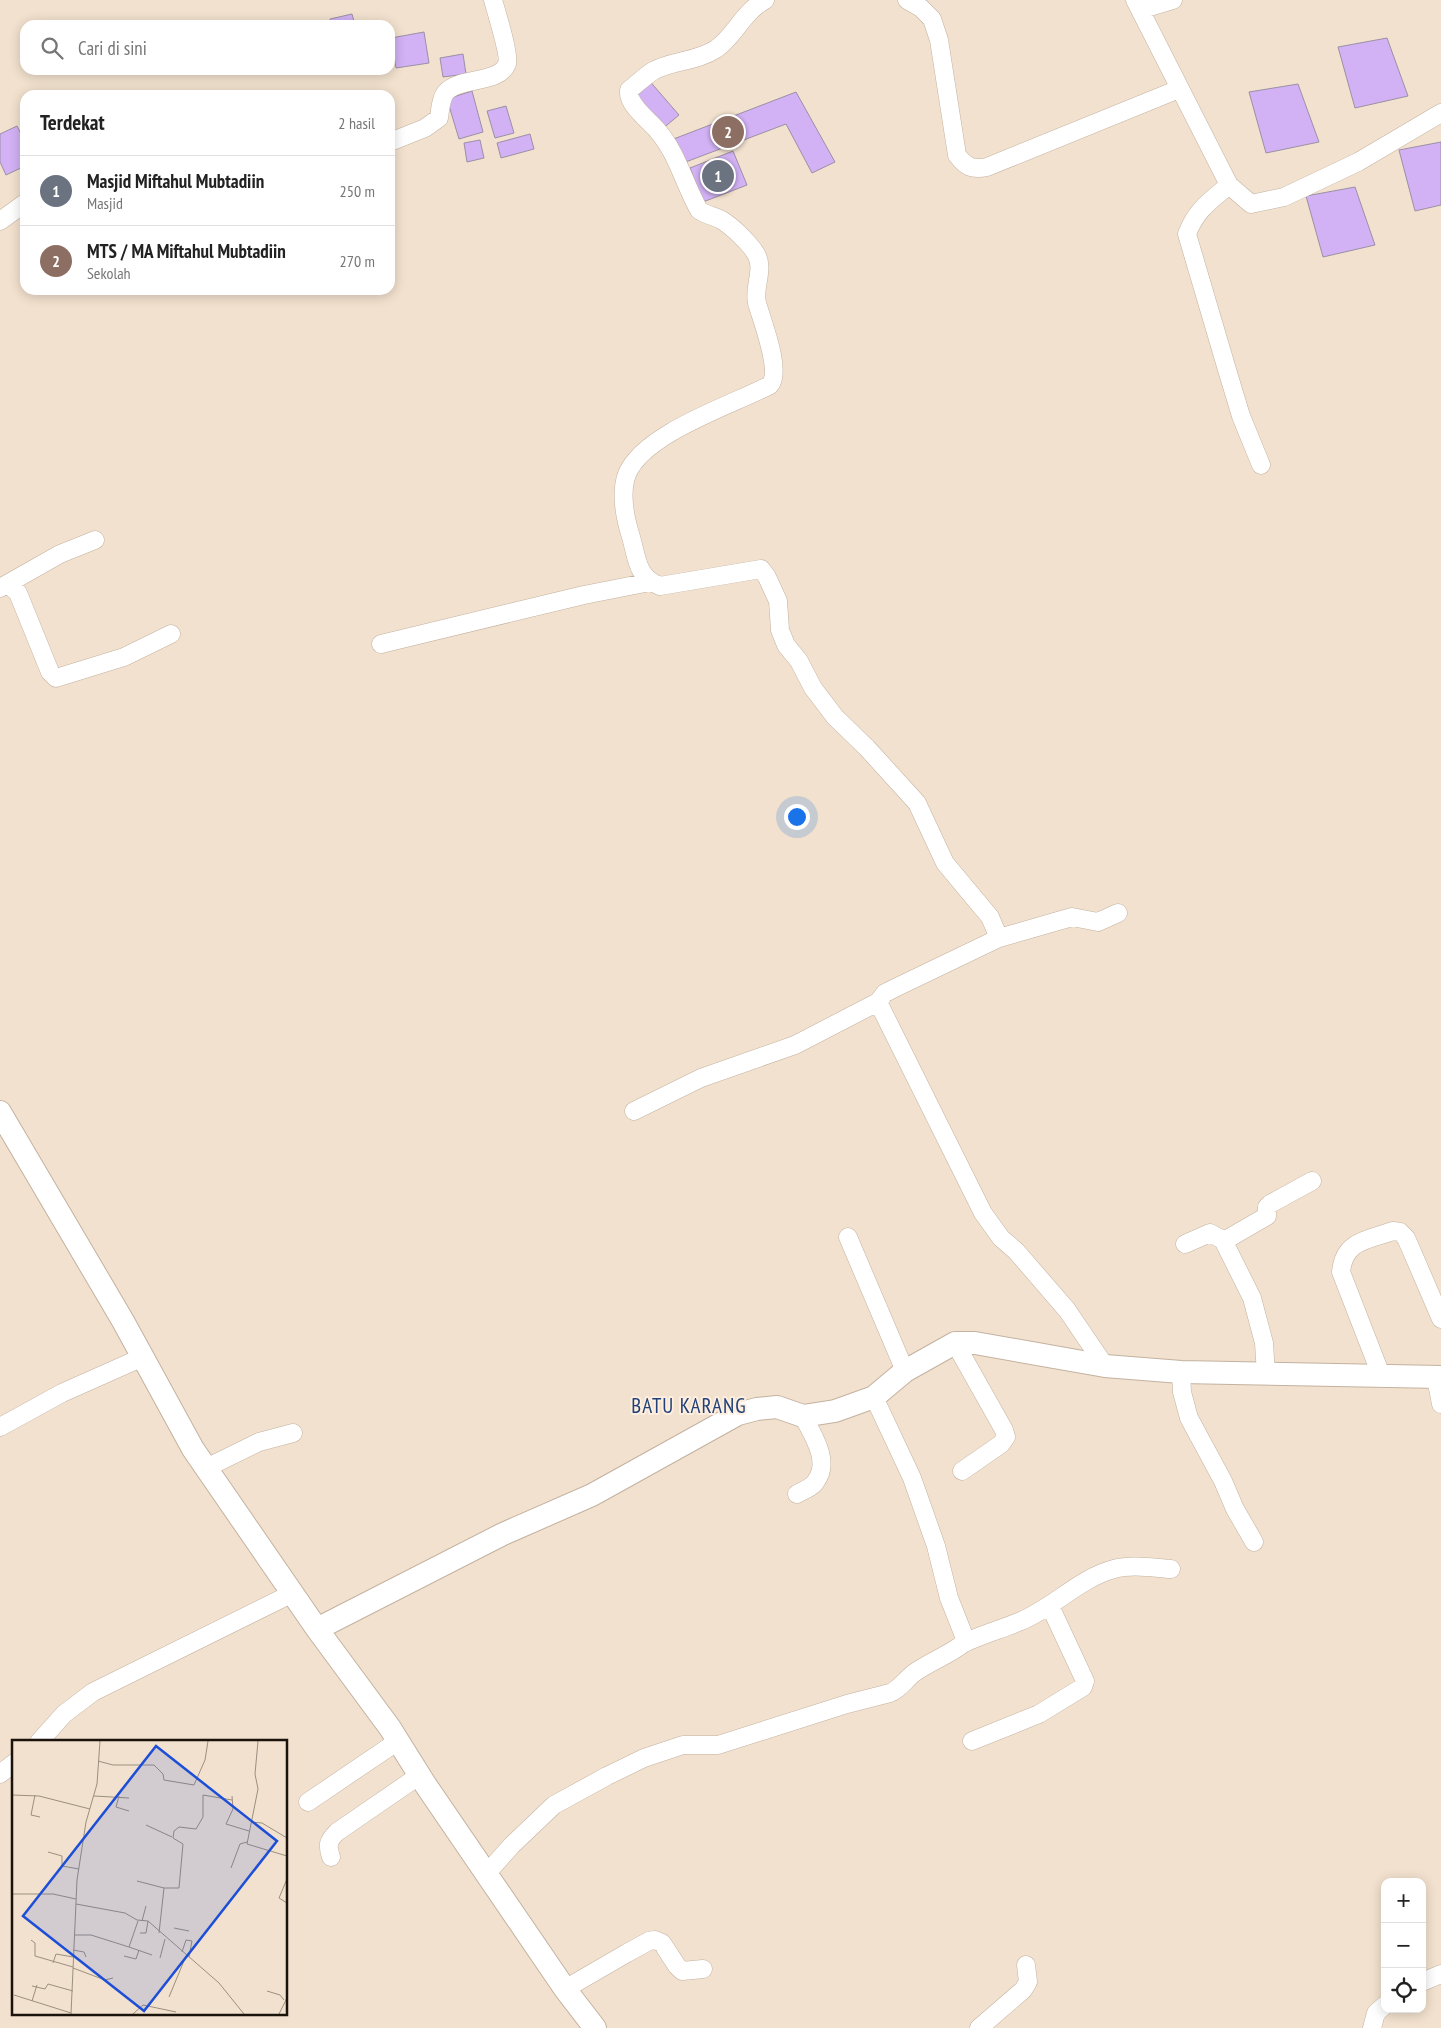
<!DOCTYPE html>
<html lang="id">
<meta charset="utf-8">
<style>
:root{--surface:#fff;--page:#f6f6f6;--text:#222;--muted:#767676;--line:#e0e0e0;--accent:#2c6edb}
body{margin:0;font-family:"PT Sans Narrow",sans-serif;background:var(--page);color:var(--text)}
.controls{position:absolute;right:15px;bottom:15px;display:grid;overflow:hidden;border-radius:10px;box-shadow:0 2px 12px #0003}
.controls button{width:45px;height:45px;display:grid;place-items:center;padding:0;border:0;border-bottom:1px solid var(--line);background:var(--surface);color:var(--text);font:25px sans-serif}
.you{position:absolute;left:796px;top:816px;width:18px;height:18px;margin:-12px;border:4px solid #fff;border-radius:50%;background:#1a73e8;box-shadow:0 0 0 8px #1a73e833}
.badge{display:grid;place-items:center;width:32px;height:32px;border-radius:50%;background:var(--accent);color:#fff;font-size:16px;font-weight:700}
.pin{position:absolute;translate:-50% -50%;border:2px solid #fff;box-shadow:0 1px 5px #0006}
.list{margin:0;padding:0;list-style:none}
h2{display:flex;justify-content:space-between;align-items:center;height:65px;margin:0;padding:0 20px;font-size:21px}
h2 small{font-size:16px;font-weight:400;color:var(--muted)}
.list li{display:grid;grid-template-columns:32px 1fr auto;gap:15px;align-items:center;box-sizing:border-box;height:70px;padding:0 20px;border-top:1px solid var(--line)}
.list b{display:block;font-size:19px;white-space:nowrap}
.list p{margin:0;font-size:16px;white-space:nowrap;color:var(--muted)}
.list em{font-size:16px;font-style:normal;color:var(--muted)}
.icon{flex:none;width:28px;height:28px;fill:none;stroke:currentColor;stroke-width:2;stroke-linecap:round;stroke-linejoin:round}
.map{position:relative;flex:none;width:1441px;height:2028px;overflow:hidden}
.search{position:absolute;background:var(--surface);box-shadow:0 2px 12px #0003;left:20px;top:20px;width:375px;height:55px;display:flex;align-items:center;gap:12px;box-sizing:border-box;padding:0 18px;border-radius:15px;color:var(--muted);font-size:19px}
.panel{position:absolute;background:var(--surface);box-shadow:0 2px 12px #0003;left:20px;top:90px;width:375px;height:205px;border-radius:15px}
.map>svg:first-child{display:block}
</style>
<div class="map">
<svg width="1441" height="2028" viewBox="0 0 1441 2028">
<rect width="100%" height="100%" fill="#f2e1ce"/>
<path fill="#d2b1f4" stroke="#9a90a5" d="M352,14L355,25H332L330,19Z
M424,32L429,63L396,68L391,38Z
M1387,38L1408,96L1355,108L1338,47Z
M463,54L466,74L443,77L440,58Z
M647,78L679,115L661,130L630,93Z
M1298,84L1319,142L1266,153L1249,92Z
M472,91L483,132L459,139L447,99Z
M796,92L835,162L812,173L786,124L683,163L671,140Z
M506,106L514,133L495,138L487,111Z
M17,126L25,142V166L6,175L0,162V134Z
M530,134L534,149L501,158L497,143Z
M480,140L484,158L467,162L464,143Z
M1441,142V205L1415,211L1399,150Z
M733,151L747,185L703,202L690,168Z
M1355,187L1375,245L1323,257L1306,196Z"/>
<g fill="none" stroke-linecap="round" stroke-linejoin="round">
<defs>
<path id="minor" d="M765,0C742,13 735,36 716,49C696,62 673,60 653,71C645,76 637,84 629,90C627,105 649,120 657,130C678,154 684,184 699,210C707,216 716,216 723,221C733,227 751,245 756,254C765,269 753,287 757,303C762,321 782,371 770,385C732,405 644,433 627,474C620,493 625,518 631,537C637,558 637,578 660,586L761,569L767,577L778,601L780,630L786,645L799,661L813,688L835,717L867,748L917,803L945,863L990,917L999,938L897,987L885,993L878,1002L983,1213L1001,1238L1016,1251L1067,1310L1105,1366
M907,0L921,8L932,19L939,40L957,155C966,167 972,170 987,167L1179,89
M1135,0L1229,185L1251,204L1284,197L1358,162L1441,113
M1140,10L1173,0
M390,142L425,128L439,118C440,110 441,98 446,92C459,77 499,84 507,64C510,55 496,11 493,0
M1229,185C1210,201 1196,210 1187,234L1228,373L1241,416L1261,465
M0,221L25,203
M8,584L18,593L50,672L56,678L124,657L171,634
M0,588L60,554L95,540
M381,644L584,595L650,582
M999,938L1072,917L1098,922L1118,913
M634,1111L701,1078L795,1045L878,1002
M848,1237L905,1371
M1223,1240L1252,1298L1264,1343L1266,1374
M1185,1244L1210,1233L1223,1240L1229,1238L1267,1216V1207L1270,1204L1312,1181
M955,1343L1004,1430L1006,1437L1001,1444L962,1471
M1181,1372L1182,1392L1189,1418L1223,1481L1235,1509L1254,1542
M1381,1375L1341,1272C1344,1240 1368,1240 1393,1231L1400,1232L1406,1238L1410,1247L1441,1319
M1436,1378L1441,1404
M0,1427L62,1393L143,1357
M206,1468L259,1442L293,1433
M797,1494C802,1491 813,1487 816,1481C831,1461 812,1434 803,1416
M964,1643C983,1634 1002,1629 1021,1621C1054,1607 1080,1578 1114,1569C1132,1564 1154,1568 1171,1569
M972,1741L1039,1714L1083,1687L1085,1681L1050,1606
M39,1742L64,1714L93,1692L293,1593
M0,1774L14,1763
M308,1802L398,1741
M331,1857C327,1845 328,1841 337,1832L420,1775
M487,1873L512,1845L554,1805L607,1776L644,1758L683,1745H718L847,1704L890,1693C900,1689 905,1680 914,1673C929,1662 949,1655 964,1643V1636L949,1598L936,1546L912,1478L874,1397
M1422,1982L1441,1974
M565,1989L627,1953L649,1941L655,1940L662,1943L677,1966L682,1971L703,1969
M979,2028L1023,1990L1028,1982L1026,1965
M1372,2028L1376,2013L1385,2005"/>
<path id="tertiary" d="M0,1112L123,1321L193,1449L317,1629L390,1728L425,1784L565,1989L595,2028
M317,1629L503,1534L592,1495L738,1414L757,1409L777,1407L803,1416L835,1411L874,1397L905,1371L955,1343H975L1105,1366L1181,1372L1441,1377"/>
</defs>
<use href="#minor" stroke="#c3b2a0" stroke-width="19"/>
<use href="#tertiary" stroke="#c3b2a0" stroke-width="24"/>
<use href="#minor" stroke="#fff" stroke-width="18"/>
<use href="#tertiary" stroke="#fff" stroke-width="22"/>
</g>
<g text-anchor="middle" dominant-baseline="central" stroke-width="4" stroke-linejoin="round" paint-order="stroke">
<g font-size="21" letter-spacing="1" fill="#204076" stroke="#fdeedf">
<text x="689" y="1405">BATU KARANG</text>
</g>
</g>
<g transform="translate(12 1740)">
<rect width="275" height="275" fill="#f2e1ce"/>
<path fill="none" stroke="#9b8f80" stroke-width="1" d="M246,1L243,34L246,49L235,104L275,116M86,21L101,25H142L151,34L152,40L182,45L193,20L196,1M0,55L27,56L78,69M23,55L19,75L28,77M82,56L117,58M107,56L104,67L117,71M220,56L221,69L214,84L237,91M239,82L250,83L275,98M134,85L160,97M36,112L50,116V126L67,129M219,128L228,104L235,102M275,139L267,158L275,163M125,141L152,148M0,154H41L64,159M64,164L113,173L125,180L136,181L207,243L232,274M130,181L134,166M162,188L177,191M128,193H134L136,181M147,193L152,148H167L171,104L161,98L162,91L167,87L184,89L191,77V55L220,60M62,195H79L117,207L126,181M19,200L23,203V216L61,227M117,207L140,215M61,210L72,212L74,217M170,212L174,200L180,201L177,217M112,216L124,219L127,210M148,218L153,199M41,223L44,214L61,217M61,228L93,240L101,238M20,246L33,249L36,244L61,251M255,251L268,255L272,260M2,255L59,273M157,257L174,216M20,261L25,245M59,274L65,140L74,82L85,44L88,1M121,274L131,265L164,272M267,274L275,258"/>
<path fill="#1d4ed8" fill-opacity="0.15" stroke="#1d4ed8" stroke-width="2.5" d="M144,6L265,101L132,271L11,176Z"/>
<rect width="275" height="275" fill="none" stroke="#19130c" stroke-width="2.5"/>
</g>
</svg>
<div class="controls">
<button>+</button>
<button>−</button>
<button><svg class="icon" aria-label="locate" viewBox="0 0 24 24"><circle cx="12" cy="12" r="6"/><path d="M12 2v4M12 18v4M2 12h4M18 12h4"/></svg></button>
</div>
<div class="you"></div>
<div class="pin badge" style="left:718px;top:176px;background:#6b7280">1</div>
<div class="pin badge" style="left:728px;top:132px;background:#8d6e63">2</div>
<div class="search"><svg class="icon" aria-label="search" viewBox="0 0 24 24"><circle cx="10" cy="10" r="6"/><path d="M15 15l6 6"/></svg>Cari di sini</div>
<section class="panel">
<h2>Terdekat<small>2 hasil</small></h2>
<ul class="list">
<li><span class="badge" style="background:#6b7280">1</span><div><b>Masjid Miftahul Mubtadiin</b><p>Masjid</p></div><em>250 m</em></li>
<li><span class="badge" style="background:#8d6e63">2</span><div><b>MTS / MA Miftahul Mubtadiin</b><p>Sekolah</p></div><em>270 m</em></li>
</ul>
</section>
</div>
